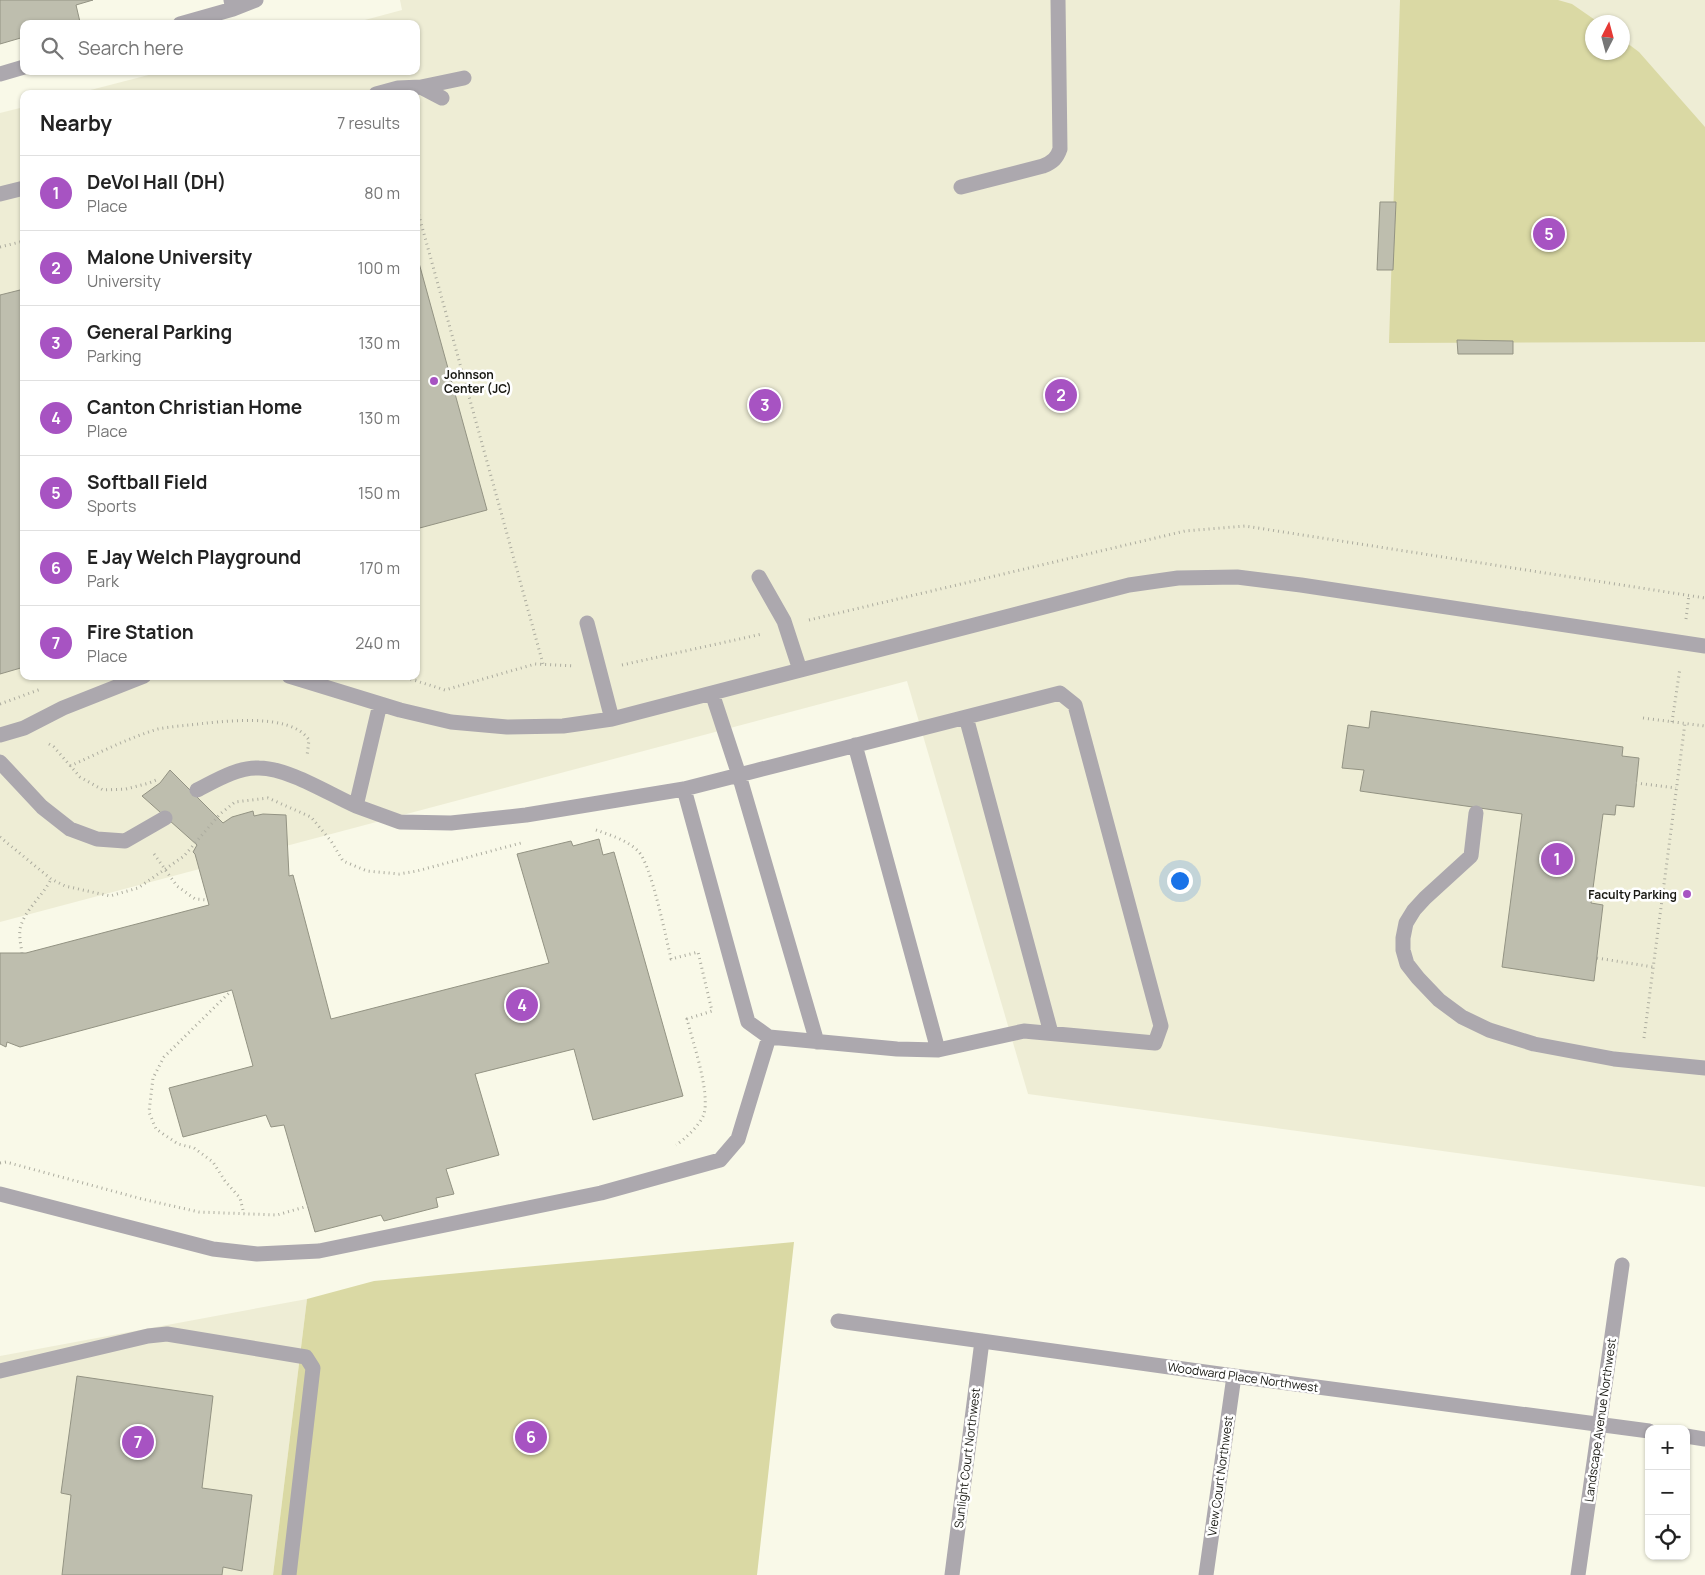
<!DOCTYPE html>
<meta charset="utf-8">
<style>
:root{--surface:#fff;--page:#f2f2f2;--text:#222;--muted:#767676;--line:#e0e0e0;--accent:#a753c2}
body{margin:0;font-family:Manrope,sans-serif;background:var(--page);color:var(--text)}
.controls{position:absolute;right:15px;bottom:15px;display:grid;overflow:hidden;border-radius:10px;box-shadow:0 1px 4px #0004}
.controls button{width:45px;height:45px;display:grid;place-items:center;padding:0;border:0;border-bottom:1px solid var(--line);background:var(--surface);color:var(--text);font:25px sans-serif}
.compass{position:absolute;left:1585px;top:15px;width:45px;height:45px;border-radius:50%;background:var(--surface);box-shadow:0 1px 4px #0004;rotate:6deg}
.you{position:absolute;left:1179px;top:880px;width:18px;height:18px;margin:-12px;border:4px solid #fff;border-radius:50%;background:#1a73e8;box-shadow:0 0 0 8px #1a73e833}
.badge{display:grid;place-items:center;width:32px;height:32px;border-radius:50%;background:var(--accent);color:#fff;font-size:16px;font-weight:700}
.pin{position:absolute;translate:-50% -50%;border:2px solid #fff;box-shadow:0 1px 5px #0006}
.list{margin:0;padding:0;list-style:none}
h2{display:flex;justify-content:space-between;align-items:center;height:65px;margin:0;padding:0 20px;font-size:21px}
h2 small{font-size:16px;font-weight:400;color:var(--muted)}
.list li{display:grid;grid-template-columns:32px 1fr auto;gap:15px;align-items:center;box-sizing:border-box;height:75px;padding:0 20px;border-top:1px solid var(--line)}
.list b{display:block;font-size:19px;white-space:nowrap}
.list p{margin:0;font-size:16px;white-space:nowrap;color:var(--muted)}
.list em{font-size:16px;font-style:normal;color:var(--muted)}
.icon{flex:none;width:28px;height:28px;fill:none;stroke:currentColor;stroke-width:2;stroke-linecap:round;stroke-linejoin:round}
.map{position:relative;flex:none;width:1705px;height:1575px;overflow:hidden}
.search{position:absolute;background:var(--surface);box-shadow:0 1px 4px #0004;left:20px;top:20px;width:400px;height:55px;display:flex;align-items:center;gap:12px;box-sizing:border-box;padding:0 18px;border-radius:10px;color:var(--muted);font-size:19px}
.panel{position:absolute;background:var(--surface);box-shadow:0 1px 4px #0004;left:20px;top:90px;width:400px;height:590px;border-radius:10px}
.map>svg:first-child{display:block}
</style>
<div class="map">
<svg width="1705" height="1575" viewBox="0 0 1705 1575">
<rect width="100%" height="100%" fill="#f9f9e8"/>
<path fill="#eeedd5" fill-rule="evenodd" d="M400,0H1705V1187L1028,1094L907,681L0,922V113L24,107V676H416V94H75L164,71H416V24H350L402,10ZM1592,22H1622V52H1592Z
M307,1299L273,1575H0V1356Z"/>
<path fill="#dad9a4" d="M1400,0H1558L1572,4L1598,22H1592V52H1622L1623,40L1639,52L1705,127V342L1389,343Z
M794,1242L757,1575H273L307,1299L374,1281Z"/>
<path fill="#bebeae" stroke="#939383" d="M0,0H93L76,5L80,22L74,24H24V37L0,44Z
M1380,202H1396L1393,270H1377Z
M416,252L487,510L416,529Z
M24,289V667L0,674V295Z
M1457,340L1513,341V354H1458Z
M1371,711L1623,747L1622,756L1639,758L1634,807L1616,805L1615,815L1603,814L1591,903L1603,905L1594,981L1502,967L1522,814L1360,791L1364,770L1342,768L1348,725L1369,728Z
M170,770L223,823L232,817L253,811L254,816L263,814L286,815L289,876L293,875L331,1019L549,963L517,854L571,841L573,846L599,839L603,855L614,852L683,1096L593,1120L574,1049L475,1074L499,1155L446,1169L454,1194L436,1198L438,1207L384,1221L381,1215L315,1232L284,1125L271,1127L266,1115L183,1137L169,1088L253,1066L232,990L20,1047L7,1042L6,1047L0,1044V953H26L209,905L195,854L193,852L197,845L142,796L160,783Z
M77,1376L213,1396L202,1488L252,1495L242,1571L223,1567L222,1575H62L71,1495L61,1493Z"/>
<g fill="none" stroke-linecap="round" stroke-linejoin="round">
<path stroke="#acac9f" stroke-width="3" stroke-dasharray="1 4" stroke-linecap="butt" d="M416,205L543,664
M0,247L24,241
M1686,619L1689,595
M809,620L1185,531L1245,526L1705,598
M622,665L762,634
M401,676L445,690L535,664L574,666
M0,704L41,689
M1643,718L1705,726
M1672,722L1680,668
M49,744L54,747L80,777L103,790L126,789L149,783L156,780
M70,766C99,753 128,738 158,729C168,727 179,726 189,725C219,722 290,711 309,740L307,756
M1636,783L1676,788
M596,830C610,835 627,840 638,851C651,863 666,938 671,959L698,952L712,1011L687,1019C693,1043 710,1091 704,1114C700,1125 685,1139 676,1145
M0,837L51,879L65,886L110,896L138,888L184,856L220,814L235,802L268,798L311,817L331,841L343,861L367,871L399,874L417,871L521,843
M154,854L177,886L195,899L208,900
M22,953C21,946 19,937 20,929C24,910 43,896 51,879
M1597,958L1653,967
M232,990L164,1057L153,1078L149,1112L156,1129L178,1144L194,1148L213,1162L225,1181L240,1198L244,1214
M1644,1038L1685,723
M0,1163L6,1162L142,1199L199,1212L277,1215L308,1206"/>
<path stroke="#aca8ae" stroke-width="15" d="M233,9L256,0
M180,24L233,9L231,0
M0,74L24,67
M421,87L442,98
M376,94L398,88L421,87L464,78
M961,187L1043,166C1053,162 1057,158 1060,149L1058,0
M0,194L24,188
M759,577L784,621L800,670
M587,623L612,719
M289,676L400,710L451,722L507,727L563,726L612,719L1129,585L1178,578L1237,577L1301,585L1705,646
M380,704L356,806L400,822L451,823L526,815L684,789L739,775L817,1042
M966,717L1051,1033
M0,735L24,728L63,708L144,676
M855,745L938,1050
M0,762L42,807L70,829L97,839L125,841L165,818
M684,789L748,1022L769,1037L897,1049L938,1050L1024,1031L1155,1043L1161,1026L1075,705L1060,693L739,775L712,693
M197,790C215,781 237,767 259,768C288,768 329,794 356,806
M1476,813L1471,856L1425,898L1414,910L1406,923L1403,938V950L1407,964L1418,978L1439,1000L1462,1017L1489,1030L1534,1044L1614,1059L1705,1068
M0,1194L213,1249L257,1254L319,1251L601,1193L720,1160L738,1139L769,1037
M0,1371L148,1336L167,1334L306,1357L313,1368L289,1575"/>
<path stroke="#aca8ae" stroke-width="15" d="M838,1321L1234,1376L1649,1431
M1686,1436L1705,1439
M952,1575L982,1341
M1206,1575L1234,1376
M1578,1575L1622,1265"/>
</g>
<g fill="#a753c2" stroke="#fff" stroke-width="2">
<circle cx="434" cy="381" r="5"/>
<circle cx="1687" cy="894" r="5"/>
</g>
<g text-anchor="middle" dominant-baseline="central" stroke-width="5" stroke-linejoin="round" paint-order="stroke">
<g font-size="12" font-weight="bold" fill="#191913" stroke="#fff" text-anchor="start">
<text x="444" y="374">Johnson<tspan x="444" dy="14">Center (JC)</tspan></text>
<text x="1677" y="894" text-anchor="end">Faculty Parking</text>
</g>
<g font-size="12" fill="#191913" stroke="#fff">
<text transform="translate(1243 1377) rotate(8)">Woodward Place Northwest</text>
<text transform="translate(1600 1420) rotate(-82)">Landscape Avenue Northwest</text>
<text transform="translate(967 1458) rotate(-83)">Sunlight Court Northwest</text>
<text transform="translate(1220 1476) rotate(-82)">View Court Northwest</text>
</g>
</g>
</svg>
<div class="controls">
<button>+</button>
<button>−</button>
<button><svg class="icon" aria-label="locate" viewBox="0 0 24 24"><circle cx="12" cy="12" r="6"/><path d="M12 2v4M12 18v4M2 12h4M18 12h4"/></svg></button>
</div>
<svg class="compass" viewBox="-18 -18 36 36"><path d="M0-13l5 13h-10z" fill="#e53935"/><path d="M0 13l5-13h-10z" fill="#767676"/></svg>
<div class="you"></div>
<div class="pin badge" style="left:1557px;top:859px">1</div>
<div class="pin badge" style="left:1061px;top:395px">2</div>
<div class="pin badge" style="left:765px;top:405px">3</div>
<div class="pin badge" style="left:522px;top:1005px">4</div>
<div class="pin badge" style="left:1549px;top:234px">5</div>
<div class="pin badge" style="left:531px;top:1437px">6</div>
<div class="pin badge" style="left:138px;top:1442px">7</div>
<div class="search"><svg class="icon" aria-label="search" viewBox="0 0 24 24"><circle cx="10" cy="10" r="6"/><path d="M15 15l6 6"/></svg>Search here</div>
<section class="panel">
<h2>Nearby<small>7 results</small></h2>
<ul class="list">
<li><span class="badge">1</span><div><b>DeVol Hall (DH)</b><p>Place</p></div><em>80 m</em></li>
<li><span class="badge">2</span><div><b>Malone University</b><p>University</p></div><em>100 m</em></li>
<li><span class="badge">3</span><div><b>General Parking</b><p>Parking</p></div><em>130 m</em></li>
<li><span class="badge">4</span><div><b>Canton Christian Home</b><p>Place</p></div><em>130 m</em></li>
<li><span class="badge">5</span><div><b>Softball Field</b><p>Sports</p></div><em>150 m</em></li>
<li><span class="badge">6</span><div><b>E Jay Welch Playground</b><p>Park</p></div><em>170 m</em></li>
<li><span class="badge">7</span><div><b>Fire Station</b><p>Place</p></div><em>240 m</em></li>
</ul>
</section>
</div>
